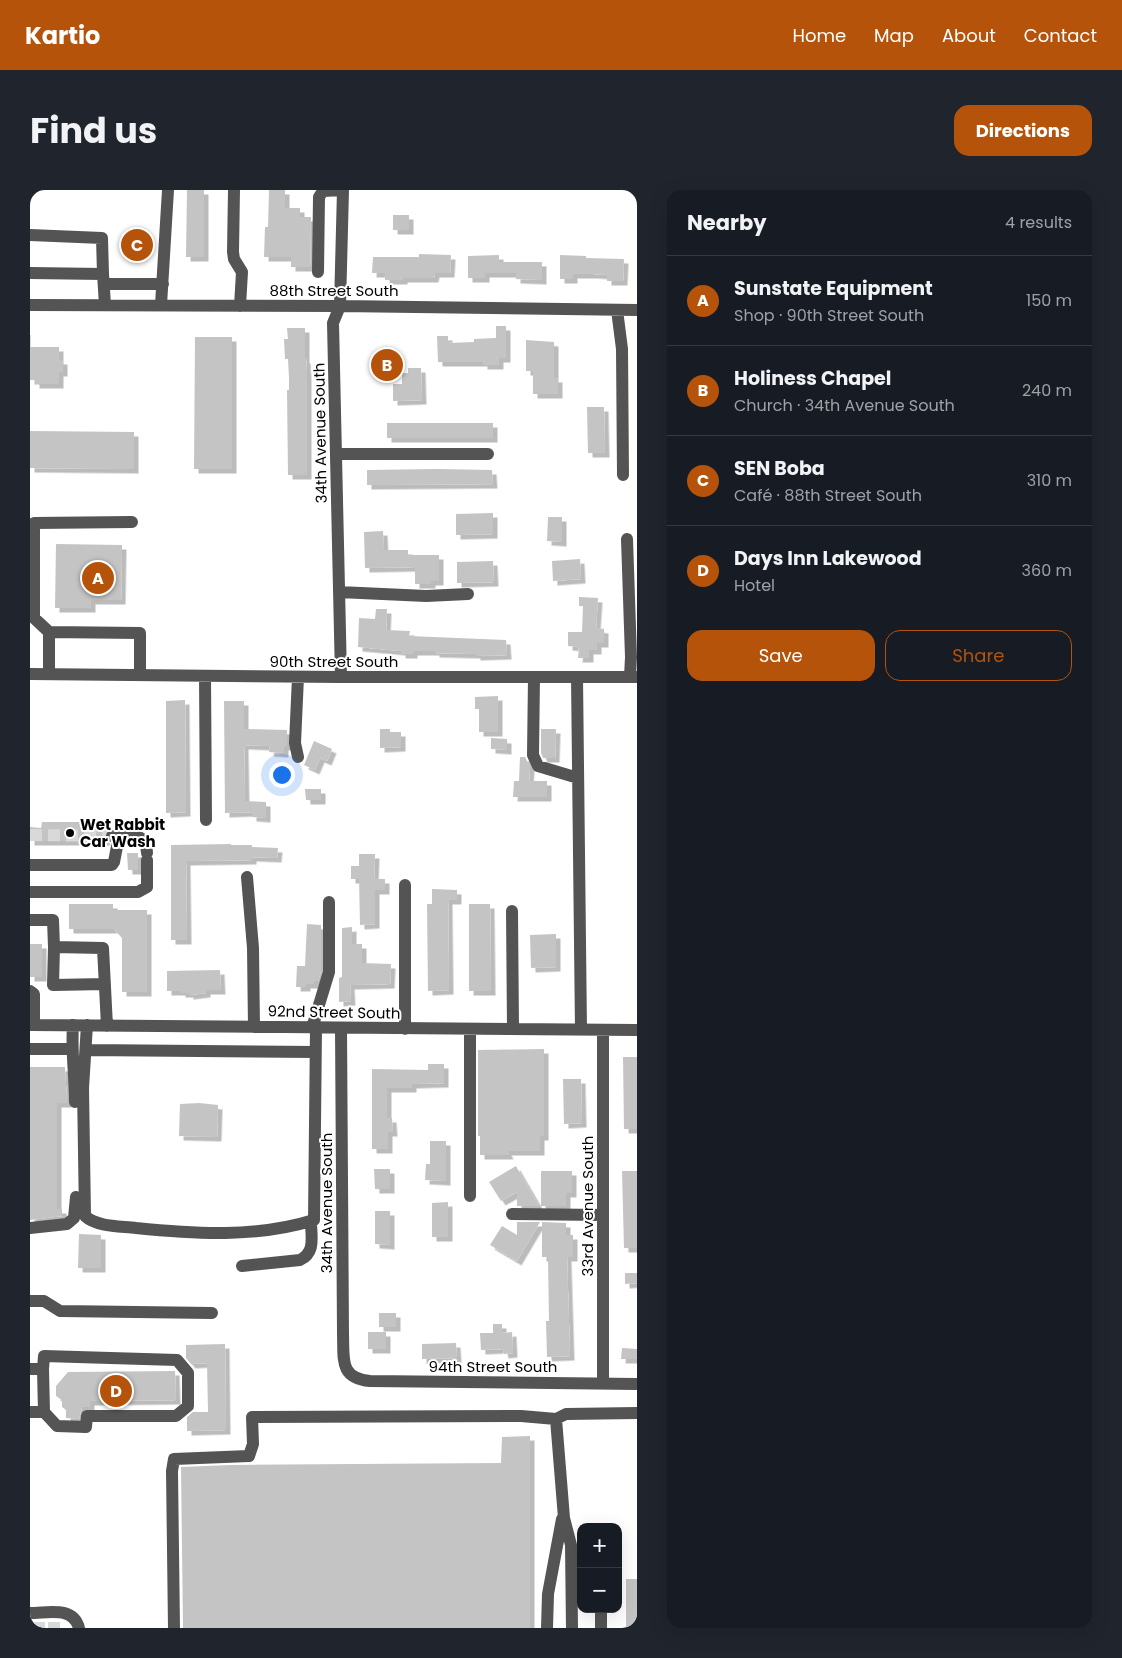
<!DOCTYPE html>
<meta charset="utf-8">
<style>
:root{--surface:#171b24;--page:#20242c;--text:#f1f3f6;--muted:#9ea1a6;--line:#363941;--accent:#b45309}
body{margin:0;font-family:Poppins,sans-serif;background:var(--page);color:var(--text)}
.controls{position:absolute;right:15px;bottom:15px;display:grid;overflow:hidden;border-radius:10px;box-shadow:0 5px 20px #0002}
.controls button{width:45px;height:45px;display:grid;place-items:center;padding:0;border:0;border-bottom:1px solid var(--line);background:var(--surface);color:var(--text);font:25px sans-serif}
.you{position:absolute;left:251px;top:584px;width:18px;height:18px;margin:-12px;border:4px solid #fff;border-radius:50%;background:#1a73e8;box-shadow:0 0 0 8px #1a73e833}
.badge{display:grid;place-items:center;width:32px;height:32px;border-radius:50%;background:var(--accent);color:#fff;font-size:16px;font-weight:700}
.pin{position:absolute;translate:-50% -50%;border:2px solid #fff;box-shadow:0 1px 5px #0006}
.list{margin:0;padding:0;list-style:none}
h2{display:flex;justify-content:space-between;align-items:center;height:65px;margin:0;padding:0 20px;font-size:21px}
h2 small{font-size:16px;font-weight:400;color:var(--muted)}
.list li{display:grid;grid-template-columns:32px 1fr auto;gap:15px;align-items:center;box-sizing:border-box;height:90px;padding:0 20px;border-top:1px solid var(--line)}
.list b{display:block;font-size:19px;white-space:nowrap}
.list p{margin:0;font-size:16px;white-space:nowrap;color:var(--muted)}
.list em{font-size:16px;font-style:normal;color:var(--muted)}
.actions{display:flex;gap:10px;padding:15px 20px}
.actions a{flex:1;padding:11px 0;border:1px solid var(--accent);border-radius:15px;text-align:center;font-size:18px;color:var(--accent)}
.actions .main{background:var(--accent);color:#fff}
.map{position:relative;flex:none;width:607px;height:1438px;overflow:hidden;border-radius:15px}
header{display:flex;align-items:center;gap:30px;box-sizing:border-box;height:70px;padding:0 25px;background:var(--accent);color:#fff}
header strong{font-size:24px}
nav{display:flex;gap:28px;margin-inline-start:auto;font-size:18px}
.intro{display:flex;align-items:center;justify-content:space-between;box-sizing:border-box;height:120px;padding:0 30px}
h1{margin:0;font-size:35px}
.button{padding:12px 22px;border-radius:15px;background:var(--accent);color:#fff;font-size:18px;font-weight:700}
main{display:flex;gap:30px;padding:0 30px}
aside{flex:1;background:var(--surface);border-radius:15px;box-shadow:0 5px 20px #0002}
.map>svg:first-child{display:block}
</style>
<header>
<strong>Kartio</strong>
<nav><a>Home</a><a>Map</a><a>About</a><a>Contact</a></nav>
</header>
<div class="intro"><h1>Find us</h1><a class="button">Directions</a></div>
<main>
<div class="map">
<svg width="607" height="1438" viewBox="0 0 607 1438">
<defs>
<filter id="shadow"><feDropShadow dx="4.5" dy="4.5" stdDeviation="0" flood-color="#0004"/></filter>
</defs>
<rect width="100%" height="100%" fill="#fff"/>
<path fill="#c4c4c4" filter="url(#shadow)" d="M157,0H174V67H156Z
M239,0H255V18H270V27H281L280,77H261V67H234L235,37H238Z
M363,25H379V40H363Z
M389,64L421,65L420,83H405L404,88H373V90H355V83H342L343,67H389Z
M469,65V72H512V90L486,89V83H455V88H438V66Z
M530,65L556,66V68L594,69L593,91H577V85L563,84H543V89H530Z
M466,136H476V168H469V175H453V172H408L407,146H418V153L444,152V149L466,148Z
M257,138H275V169H276L277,184V285H258L257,200H259V188L258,169H255L254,149H258Z
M165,147H202V279H164Z
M496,150L524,152V188H528V204H503V181H496Z
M0,157H29V170H33V182H29V194H5V190H0Z
M378,178H391L392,210L363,211V194H372V183H378Z
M557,217H574L575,263H558Z
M357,233H463V248H357Z
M0,241L104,242V279L0,278Z
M407,279L462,280L463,294L337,295V280Z
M463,323V344L426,345V324Z
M518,327H532V352L517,351Z
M353,341L354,360H378V365H409V391H401V394H385V377L335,378L334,342Z
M26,354L92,355L91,410H61V418H25Z
M550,369L551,389L523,391L522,371Z
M463,371L464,392L427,393V372Z
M549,407L568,408L566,438L574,439V453H567V460H559V468H548L549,457L538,456V442H552L553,416H549Z
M346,419H357L356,440L380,441L379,446L476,450L477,465L446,466V464L405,463V461H383V464H371V461L328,457L329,428L345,429Z
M468,506V542H449V519H445V507Z
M155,510L156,622L136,623V511Z
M194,511H214V539L257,540V556H254V563L239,562L240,556L214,555L215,611L236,612V628L222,627V622L195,623Z
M350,539H360V542H371V557L350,558Z
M511,539H526L525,568H513L511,563Z
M461,548L477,549V560L461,559Z
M284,551L302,559L297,571L290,568L285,580L274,575Z
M490,567H495L500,577L499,591H517V607H483L484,591H489Z
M275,599H291V610H276Z
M12,632H73V640H76L74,646L76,651H0V637L11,638Z
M201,654V655H222V657L248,658L247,668L222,667V670L156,671L157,750H141V655Z
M97,663H108V680H98Z
M329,664H345L344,689H355V700H345V734L330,735L329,689H321V676H329Z
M402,699L427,700V710H418L419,800L398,801L397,714H402Z
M39,714H83V720H117V802H92V748L84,739H39Z
M439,714H460L461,801H439Z
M277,734L291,735V781L288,791H284V794H276V797H266L267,776H275Z
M322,737V754H332V773L361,774L360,794L320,795L321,811L309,812V788L312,787V738Z
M526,744V777L501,778L500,745Z
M0,754H12V787H0Z
M190,780L191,800H176V803L159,805V803H151V801H137V781Z
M514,859V946H510V961H477L479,965H450V946H448V860Z
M593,867H607V939H594Z
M398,874H414V893L382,894V898H357V928H362L363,942H358V959H342V879L398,880Z
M0,877H35L37,913H27V1019H32V1026L0,1030Z
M533,889H551L552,933L534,934Z
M169,913L188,915L187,947L149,946L150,914Z
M400,951H416V991L395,990L396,974H400Z
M486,976L487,978L509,1016H487V1002L471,1011L459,992Z
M344,979H360V999H345Z
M511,981H542V1003H536V1016H511Z
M592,981H607V1058H594Z
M418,1012V1047H402V1013Z
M345,1021H360V1055L345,1054Z
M487,1032H510L487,1071L460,1055L472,1036L487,1045Z
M512,1032L536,1033V1045H543V1067H537L540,1166L517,1167L516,1131H519L518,1067H512Z
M49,1044L71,1045V1078H48Z
M595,1083H607V1093L595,1094Z
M349,1123H366V1137H349Z
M463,1134H472V1143L482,1142L483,1163L474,1164L473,1159L451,1160L450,1143H463Z
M338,1142H356V1159H338Z
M426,1153L427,1168L392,1169V1154Z
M195,1154L196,1240L157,1241V1227L163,1222H178L177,1173L161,1174L156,1168V1155Z
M592,1158L607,1159V1169H591Z
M145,1181L146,1210L60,1211V1217H52L49,1229L36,1228V1220L32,1217V1210L26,1206V1196L38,1182Z
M500,1246V1438H153L151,1277L201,1275L471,1273L472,1247Z
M596,1389H607V1438H596Z"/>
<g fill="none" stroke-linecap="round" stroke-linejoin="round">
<path stroke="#d9d9d9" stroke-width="12" stroke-dasharray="12 6" stroke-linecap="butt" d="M0,151H1
M0,645L81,646
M9,1438V1432
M24,1438V1432"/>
<path stroke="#545454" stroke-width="12" d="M204,0L203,62L204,69L212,82L210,116
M0,45L72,48L73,84
M288,82L289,7L293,1L313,0
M0,83L73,84L75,115
M74,94H133
M0,115L310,116L607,120
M131,115L138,0
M587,120L592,159L593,285
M307,264H458
M597,349L601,467L600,487
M309,402L396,406L438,404
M19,442L4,428V333L102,332
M0,484L311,487H607
M19,484V442L110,443V485
M175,486L176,630
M268,487L265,553L268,567
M311,487L303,133L310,116L313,0
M504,487L503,565L508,576L548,588
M547,487L551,840
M82,646C99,646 116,640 117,663
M0,675H82L84,672L89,646
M217,687L223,758L224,837
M375,695V839
M0,702H108L117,697V670
M482,721L483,839
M0,730H23L24,757L73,758L77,836
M24,757L23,795L75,794
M0,801L4,804V835
M0,835L607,840
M43,835C41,861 45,886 45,912
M57,835L53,898L55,1026C67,1037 90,1036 106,1038C165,1044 226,1048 284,1030L286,838
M282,838L299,782V712
M311,838L313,1144C314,1169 309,1188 340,1191L607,1194
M573,840V1193
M0,859H42
M56,860L285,862
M440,1006V839
M482,1024L573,1025
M0,1038L37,1034L44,1028L46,1007
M212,1076L270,1070C286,1062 281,1047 281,1031
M0,1111H14L30,1121L182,1123
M0,1179H13L14,1222H0
M13,1179L14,1166L147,1170L158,1183V1216L146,1226H57L56,1237L27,1236L14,1222
M526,1229L536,1224L607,1223
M571,1419V1438
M0,1423C19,1423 43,1416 49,1438
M144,1438L142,1281L144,1269L219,1266L223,1254L222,1227L491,1226L526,1229L534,1328L541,1355L542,1438
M517,1438L518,1404L532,1329"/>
</g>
<circle fill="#000" stroke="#fff" stroke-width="2" cx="40" cy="643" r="5"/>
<g text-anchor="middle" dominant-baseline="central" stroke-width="4" stroke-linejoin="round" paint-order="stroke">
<g font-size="15" fill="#000" stroke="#fff">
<text x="304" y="100">88th Street South</text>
<text transform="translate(290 243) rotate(-91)">34th Avenue South</text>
<text x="304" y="471">90th Street South</text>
<text transform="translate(304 822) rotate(1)">92nd Street South</text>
<text transform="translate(296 1013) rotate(-90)">34th Avenue South</text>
<text transform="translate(557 1016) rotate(-90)">33rd Avenue South</text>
<text x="463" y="1176">94th Street South</text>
</g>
<g font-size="15" font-weight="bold" fill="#000" stroke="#fff" text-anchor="start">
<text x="50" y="634">Wet Rabbit<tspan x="50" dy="17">Car Wash</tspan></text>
</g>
</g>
</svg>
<div class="controls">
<button>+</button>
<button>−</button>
</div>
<div class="you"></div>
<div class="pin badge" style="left:68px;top:388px">A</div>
<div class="pin badge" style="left:357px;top:175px">B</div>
<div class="pin badge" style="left:107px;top:55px">C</div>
<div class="pin badge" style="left:86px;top:1201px">D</div>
</div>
<aside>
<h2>Nearby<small>4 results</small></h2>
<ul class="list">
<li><span class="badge">A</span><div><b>Sunstate Equipment</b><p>Shop · 90th Street South</p></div><em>150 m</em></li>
<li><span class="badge">B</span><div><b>Holiness Chapel</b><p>Church · 34th Avenue South</p></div><em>240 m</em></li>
<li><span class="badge">C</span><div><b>SEN Boba</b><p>Café · 88th Street South</p></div><em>310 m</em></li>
<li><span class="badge">D</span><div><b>Days Inn Lakewood</b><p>Hotel</p></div><em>360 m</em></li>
</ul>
<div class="actions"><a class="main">Save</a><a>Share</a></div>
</aside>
</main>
